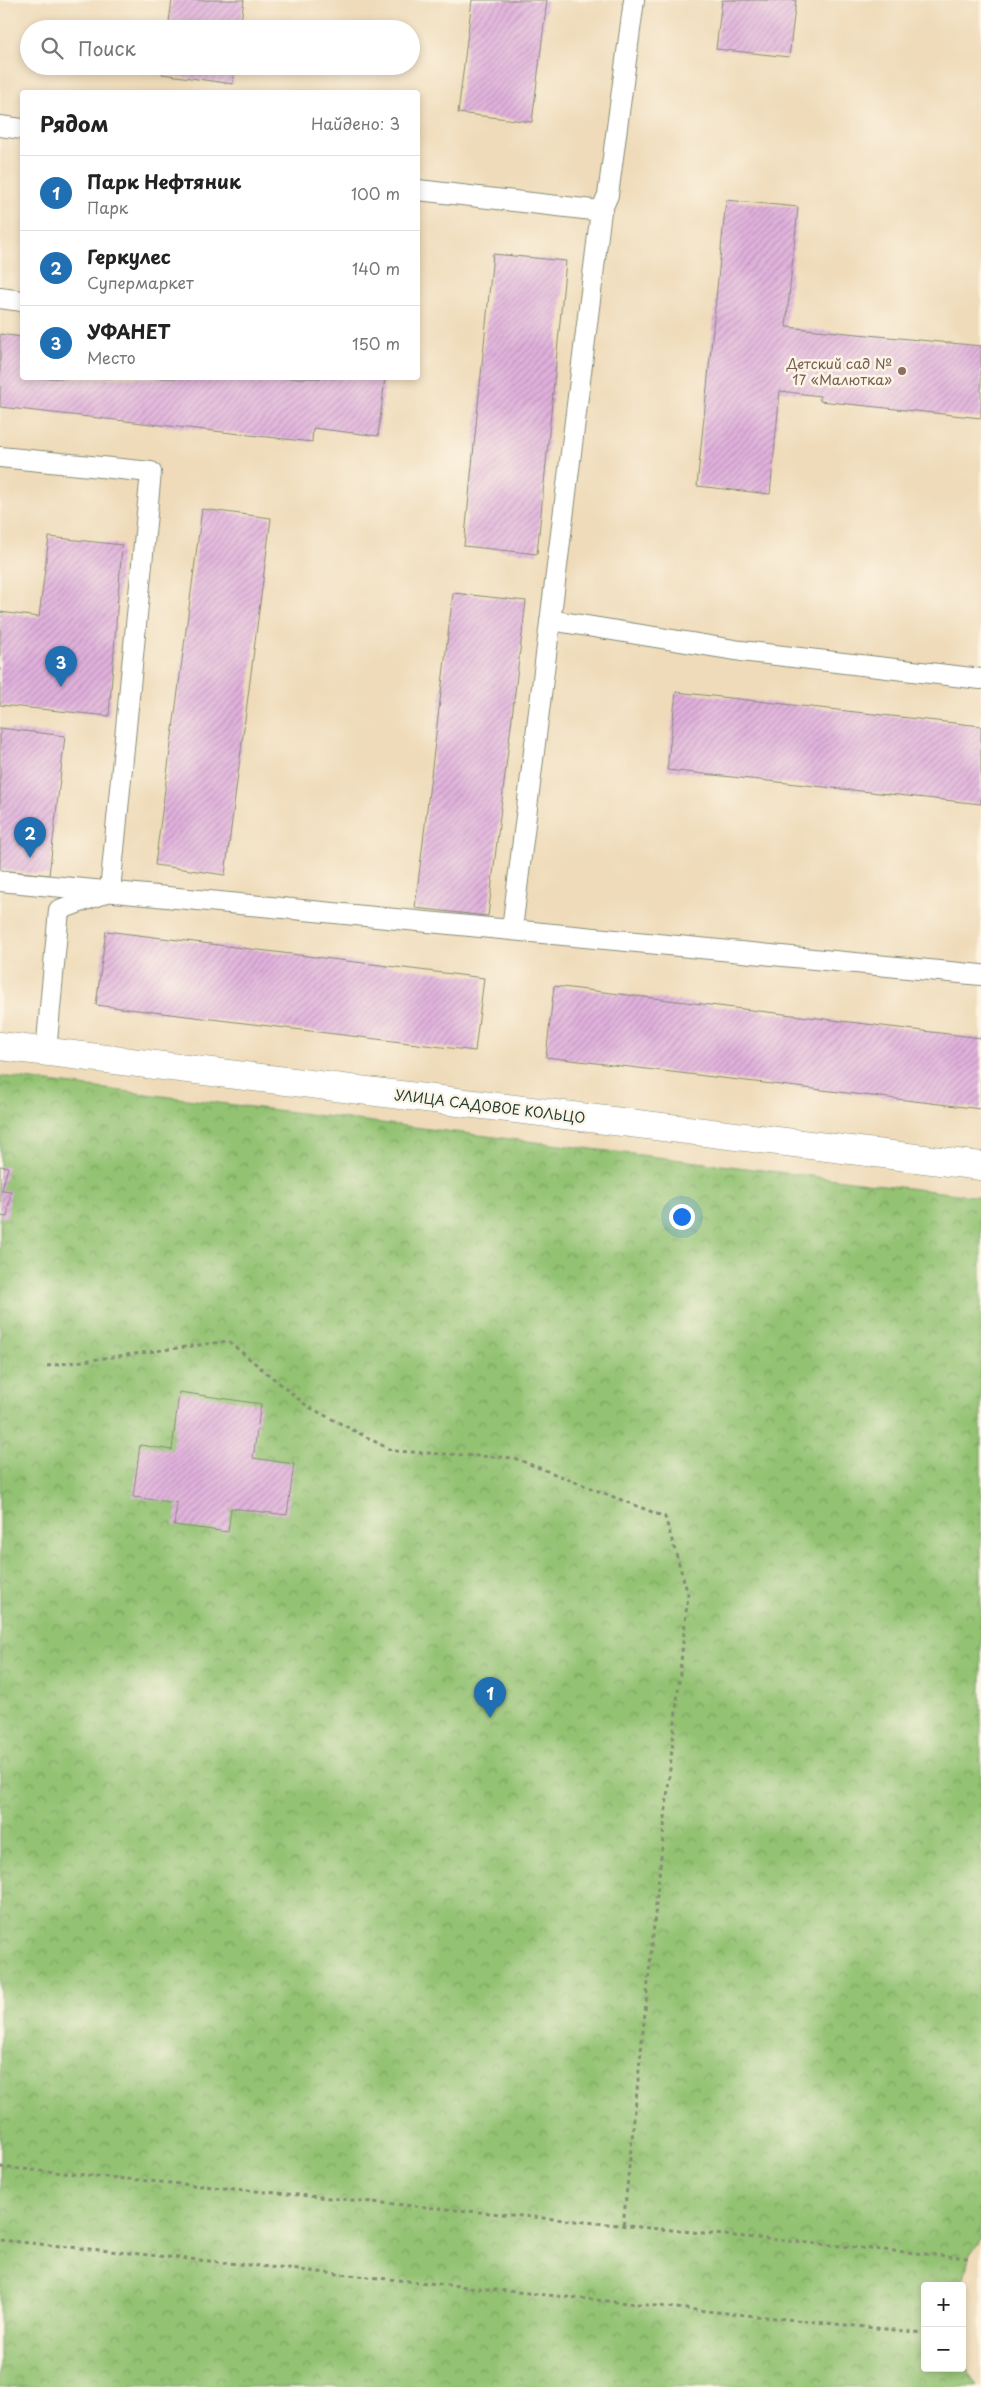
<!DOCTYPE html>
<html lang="ru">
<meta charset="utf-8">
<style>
:root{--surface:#fff;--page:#f6f6f6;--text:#222;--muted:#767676;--line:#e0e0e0;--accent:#1f6fb2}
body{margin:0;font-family:"Playpen Sans",sans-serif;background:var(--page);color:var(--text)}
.controls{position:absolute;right:15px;bottom:15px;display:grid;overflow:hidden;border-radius:5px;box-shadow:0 2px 8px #0003}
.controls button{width:45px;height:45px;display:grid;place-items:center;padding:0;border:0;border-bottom:1px solid var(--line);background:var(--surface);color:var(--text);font:25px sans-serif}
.you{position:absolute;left:681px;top:1216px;width:18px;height:18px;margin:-12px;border:4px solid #fff;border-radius:50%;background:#1a73e8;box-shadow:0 0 0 8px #1a73e833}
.badge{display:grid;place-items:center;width:32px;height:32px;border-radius:50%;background:var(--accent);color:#fff;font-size:16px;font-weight:700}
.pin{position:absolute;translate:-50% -41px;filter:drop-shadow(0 1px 2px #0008)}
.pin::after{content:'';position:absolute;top:26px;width:18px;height:15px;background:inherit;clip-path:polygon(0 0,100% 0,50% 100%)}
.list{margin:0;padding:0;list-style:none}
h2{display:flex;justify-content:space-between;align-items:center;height:65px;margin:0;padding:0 20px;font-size:21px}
h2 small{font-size:16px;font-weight:400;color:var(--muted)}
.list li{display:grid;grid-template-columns:32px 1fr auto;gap:15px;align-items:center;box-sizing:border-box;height:75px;padding:0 20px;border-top:1px solid var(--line)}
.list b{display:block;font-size:19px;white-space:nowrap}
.list p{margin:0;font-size:16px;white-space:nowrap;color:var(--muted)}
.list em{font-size:16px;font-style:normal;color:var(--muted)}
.icon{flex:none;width:28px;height:28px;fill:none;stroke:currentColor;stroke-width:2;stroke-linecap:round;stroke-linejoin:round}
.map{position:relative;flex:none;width:981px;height:2387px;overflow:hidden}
.search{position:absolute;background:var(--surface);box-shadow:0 2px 8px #0003;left:20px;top:20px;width:400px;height:55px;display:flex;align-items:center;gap:12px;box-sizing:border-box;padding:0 18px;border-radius:28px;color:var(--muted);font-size:19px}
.panel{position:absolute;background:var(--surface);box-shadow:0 2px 8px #0003;left:20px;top:90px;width:400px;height:290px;border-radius:5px}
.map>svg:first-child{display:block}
</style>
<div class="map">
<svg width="981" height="2387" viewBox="0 0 981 2387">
<defs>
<pattern id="park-crowns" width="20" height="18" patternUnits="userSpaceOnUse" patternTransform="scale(1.25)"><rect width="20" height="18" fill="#93c272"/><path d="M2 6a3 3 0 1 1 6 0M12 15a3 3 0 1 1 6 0" fill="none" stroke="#779f5e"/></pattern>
<pattern id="building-hatch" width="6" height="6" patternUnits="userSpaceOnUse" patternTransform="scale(1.25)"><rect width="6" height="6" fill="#e1b1dd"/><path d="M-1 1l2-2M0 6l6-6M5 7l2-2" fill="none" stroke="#b691b4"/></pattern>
</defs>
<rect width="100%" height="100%" fill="#fcf5e5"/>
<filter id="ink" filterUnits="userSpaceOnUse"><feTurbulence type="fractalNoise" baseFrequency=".02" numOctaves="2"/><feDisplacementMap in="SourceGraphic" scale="10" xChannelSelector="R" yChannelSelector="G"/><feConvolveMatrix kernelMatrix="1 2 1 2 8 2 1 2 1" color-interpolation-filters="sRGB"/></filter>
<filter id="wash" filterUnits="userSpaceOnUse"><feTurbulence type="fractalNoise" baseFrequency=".0096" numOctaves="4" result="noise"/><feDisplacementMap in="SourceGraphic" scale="20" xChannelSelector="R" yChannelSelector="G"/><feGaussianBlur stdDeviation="1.12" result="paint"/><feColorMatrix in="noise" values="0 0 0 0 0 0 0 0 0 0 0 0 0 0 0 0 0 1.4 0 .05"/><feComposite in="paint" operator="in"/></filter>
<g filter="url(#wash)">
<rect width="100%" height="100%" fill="#efdbba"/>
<path fill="url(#park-crowns)" stroke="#598053" d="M0,1076L981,1197V2238L969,2258L962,2286H925V2368H962V2347L970,2375L977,2387H0Z"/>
<g id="blocks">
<path fill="url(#building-hatch)" d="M172,0H244L240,29H168Z
M472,0H547L532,122L458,113Z
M722,0H796L789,57L716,49Z
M163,66H235L233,84L162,74Z
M726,200L798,207L786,327L981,346V418L820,401V396L780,391L770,494L697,486Z
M493,254L566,261L537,554L464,546Z
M0,334L22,337V378H385L378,436L313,428L312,442L0,407Z
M202,509L271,518L225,875L155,865Z
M49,537L122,545L109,716L0,705V612L39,617Z
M453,593L526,601L488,916L415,908Z
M676,692L981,726V804L667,770Z
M0,728L65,736L49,875L0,870Z
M106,931L484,978L475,1051L96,1005Z
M554,986L981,1038V1109L546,1057Z
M0,1166L8,1167L2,1190L11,1191L7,1217L0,1216Z
M179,1392L261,1404L253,1458L294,1464L287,1515L231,1508L228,1532L174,1525L177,1503L133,1497L140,1445L172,1450Z"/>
</g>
</g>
<g filter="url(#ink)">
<use href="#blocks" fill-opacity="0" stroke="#878c77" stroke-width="1"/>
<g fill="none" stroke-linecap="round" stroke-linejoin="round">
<defs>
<path id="service" d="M0,126L22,129
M418,190L601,211
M0,298L22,301
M0,457L151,472L110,891L59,910L46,1052
M550,620L741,651L981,679
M0,881L981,975
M510,929H512L601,211L608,195L634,0"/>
<path id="secondary" d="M0,1046L981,1166"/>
</defs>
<use href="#service" stroke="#878c77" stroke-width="22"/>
<use href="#secondary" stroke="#878c77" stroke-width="29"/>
<path stroke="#878c77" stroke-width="3" stroke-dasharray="4 4" stroke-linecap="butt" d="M47,1366L228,1341L307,1406L393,1451L514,1458L665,1517L688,1594L623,2226
M0,2167L969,2258
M0,2240L925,2333"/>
<use href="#service" stroke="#fff" stroke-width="20"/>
<use href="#secondary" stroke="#fff" stroke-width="28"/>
</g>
</g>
<circle fill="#8d6e63" stroke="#fcf5e5" stroke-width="2" cx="902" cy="371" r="5"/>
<g text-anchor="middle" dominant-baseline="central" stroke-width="5" stroke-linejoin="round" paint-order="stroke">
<g font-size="14" fill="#785e54" stroke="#fcf5e5" text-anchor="end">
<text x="892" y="363">Детский сад №<tspan x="892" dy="16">17 «Малютка»</tspan></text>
</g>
<g font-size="14" fill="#1f3d34" stroke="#fcf5e5">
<text transform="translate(490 1106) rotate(7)">УЛИЦА САДОВОЕ КОЛЬЦО</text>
</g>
</g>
</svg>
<div class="controls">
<button>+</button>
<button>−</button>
</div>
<div class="you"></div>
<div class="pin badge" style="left:490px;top:1718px">1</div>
<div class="pin badge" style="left:30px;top:858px">2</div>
<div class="pin badge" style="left:61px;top:687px">3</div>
<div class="search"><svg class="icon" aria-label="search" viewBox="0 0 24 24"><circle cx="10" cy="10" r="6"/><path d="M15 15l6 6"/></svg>Поиск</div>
<section class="panel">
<h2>Рядом<small>Найдено: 3</small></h2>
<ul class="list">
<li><span class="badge">1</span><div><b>Парк Нефтяник</b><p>Парк</p></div><em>100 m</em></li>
<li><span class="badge">2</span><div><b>Геркулес</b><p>Супермаркет</p></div><em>140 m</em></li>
<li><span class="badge">3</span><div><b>УФАНЕТ</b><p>Место</p></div><em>150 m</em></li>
</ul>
</section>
</div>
